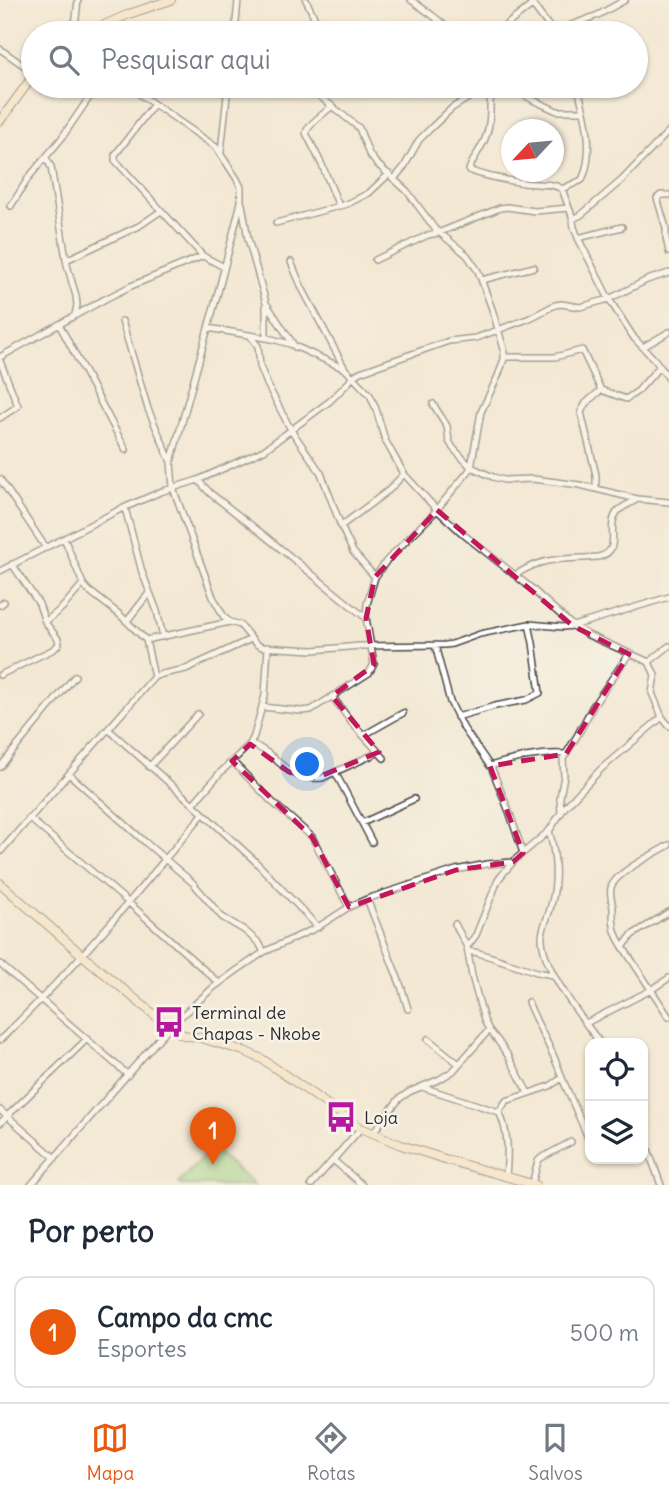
<!DOCTYPE html>
<html lang="pt">
<style>
:root{--surface:#fff;--page:#f6f6f7;--text:#1f2937;--muted:#747a83;--line:#e0e1e3;--accent:#ea580c}
body{margin:0;font-family:Delius,sans-serif;background:var(--page);color:var(--text)}
.controls{position:absolute;right:21px;bottom:21px;display:grid;overflow:hidden;border-radius:14px;box-shadow:0 2px 5px #0004}
.controls button{width:63px;height:63px;display:grid;place-items:center;padding:0;border:0;border-bottom:2px solid var(--line);background:var(--surface);color:var(--text);font:35px sans-serif}
.compass{position:absolute;left:501px;top:119px;width:63px;height:63px;border-radius:50%;background:var(--surface);box-shadow:0 2px 5px #0004;rotate:244deg}
.you{position:absolute;left:308px;top:765px;width:24px;height:24px;margin:-18px;border:5px solid #fff;border-radius:50%;background:#1a73e8;box-shadow:0 0 0 10px #1a73e833}
.badge{display:grid;place-items:center;width:46px;height:46px;border-radius:50%;background:var(--accent);color:#fff;font-size:23px;font-weight:700}
.pin{position:absolute;translate:-50% -58px;filter:drop-shadow(0 2px 4px #0008)}
.pin::after{content:'';position:absolute;top:37px;width:24px;height:21px;background:inherit;clip-path:polygon(0 0,100% 0,50% 100%)}
.list{margin:0;padding:0;list-style:none}
h2{display:flex;justify-content:space-between;align-items:center;height:91px;margin:0;padding:0 28px;font-size:30px}
h2 small{font-size:23px;font-weight:400;color:var(--muted)}
.list li{display:grid;grid-template-columns:46px 1fr auto;gap:21px;align-items:center;box-sizing:border-box;height:112px;margin:0 14px 14px;padding:0 14px;border:2px solid var(--line);border-radius:14px}
.list b{display:block;font-size:26px;white-space:nowrap}
.list p{margin:0;font-size:23px;white-space:nowrap;color:var(--muted)}
.list em{font-size:23px;font-style:normal;color:var(--muted)}
.icon{flex:none;width:38px;height:38px;fill:none;stroke:currentColor;stroke-width:2;stroke-linecap:round;stroke-linejoin:round}
.map{position:relative;flex:none;width:669px;height:1185px;overflow:hidden}
.search{position:absolute;background:var(--surface);box-shadow:0 2px 5px #0004;left:21px;right:21px;top:21px;height:77px;display:flex;align-items:center;gap:18px;box-sizing:border-box;padding:0 24px;border-radius:38px;color:var(--muted);font-size:26px}
.sheet{height:217px;background:var(--surface)}
nav{display:flex;justify-content:space-around;align-items:center;box-sizing:border-box;height:98px;border-top:2px solid var(--line);background:var(--surface);font-size:19px;color:var(--muted)}
nav a{display:grid;justify-items:center;gap:4px}
nav .on{color:var(--accent)}
.map>svg:first-child{display:block}
</style>
<div class="map">
<svg width="669" height="1185" viewBox="0 0 669 1185">
<rect width="100%" height="100%" fill="#f7f3e8"/>
<filter id="ink" filterUnits="userSpaceOnUse"><feTurbulence type="fractalNoise" baseFrequency=".0143" numOctaves="2"/><feDisplacementMap in="SourceGraphic" scale="14" xChannelSelector="R" yChannelSelector="G"/><feConvolveMatrix kernelMatrix="1 2 1 2 8 2 1 2 1" color-interpolation-filters="sRGB"/></filter>
<filter id="wash" filterUnits="userSpaceOnUse"><feTurbulence type="fractalNoise" baseFrequency=".00686" numOctaves="4" result="noise"/><feDisplacementMap in="SourceGraphic" scale="28" xChannelSelector="R" yChannelSelector="G"/><feGaussianBlur stdDeviation="1.57" result="paint"/><feColorMatrix in="noise" values="0 0 0 0 0 0 0 0 0 0 0 0 0 0 0 0 0 1.4 0 .05"/><feComposite in="paint" operator="in"/></filter>
<g filter="url(#wash)">
<rect width="100%" height="100%" fill="#f2e8d3"/>
<path fill="#9bd487" stroke="#638059" stroke-width="2" d="M211,1147L254,1185H181L179,1183Z"/>
</g>
<g filter="url(#ink)">
<g fill="none" stroke-linecap="round" stroke-linejoin="round">
<defs>
<path id="street" d="M306,0L316,21
M411,0L432,15L454,33
M529,0L554,33
M73,27L76,18L78,0
M553,32L598,15L625,0
M235,33L238,0
M496,33L532,5
M0,49L33,72
M128,86L216,147L237,179L241,187V202L221,281L171,462L173,488L213,597L224,617L230,622L240,625L256,644L262,647L313,650L360,646L445,645L452,644L480,634L529,624L563,627L573,626L669,597
M491,86C489,102 492,117 487,133C484,146 473,157 469,170C485,177 506,180 524,183C536,185 552,182 562,189L582,180C595,151 586,115 577,86
M510,86L533,100L557,111H584
M323,99L341,86
M154,104L115,155V160L203,256L224,267
M332,106C324,114 308,124 306,133L322,165L339,206
M221,152L228,86
M46,158L51,167L67,265L76,296L77,305L75,315
M394,179L404,167L419,140L430,129L452,108L488,86
M562,189L572,216L574,227L578,238L609,299L634,338L655,360L669,379
M669,195H661L657,198L666,228V238L669,252
M242,204L248,239L266,303L295,347
M11,206L29,177L61,139L97,86
M573,219L581,215L622,180L669,131
M276,223L347,204L369,193L389,174
M578,238L622,227
M66,260L139,226L161,211
M375,260L428,235L438,233L500,208L507,207L535,211L569,208
M291,262L302,288L345,369
M482,280L534,267
M266,303V338
M122,321L148,409L171,462
M59,324L126,450
M208,328L272,339L290,344L345,369L370,395L376,409L385,440L404,474L437,510L463,534L530,587L573,626L588,635L649,662L669,646
M251,337L258,346L260,366L267,384L291,430L321,473L341,526L353,552L375,577
M643,347L669,332
M0,357L105,299L131,286L203,256
M504,357H555L582,350L601,390L626,399L638,391L660,366
M0,361L18,406L0,418
M433,404L447,426L449,441L453,448L471,467L493,477L504,480L533,479L580,485L637,499L669,502
M0,479L46,548
M198,480L210,493L265,536L366,618
M596,488V475L581,412L586,403L601,390
M125,508L142,572L157,611L163,637
M341,526L389,490L404,474
M64,538L83,584L88,590L119,614L146,640L154,677
M0,571L119,510L160,492L198,480L264,450L330,401L349,382L352,377L360,372L449,341L476,338L487,334L530,318L555,305L561,304L580,307L609,299L647,280L669,273
M515,575C547,555 563,560 598,557C624,551 605,528 617,512C622,506 631,504 637,499
M0,605L4,602
M127,621L149,593
M45,622L62,608L83,584
M146,640L230,622
M435,645L450,702L464,729L492,769L510,814L523,853
M0,675L54,649L59,644L58,639L45,622L39,604L12,564
M332,696L351,722L384,758
M262,707L301,711L311,710L369,673L374,664L366,618L367,604L375,577L387,560L433,514L468,472L471,467L481,412L498,376L504,359V349L492,309L478,271L467,255L435,229L407,191L376,163L369,154L359,128L307,86
M457,717L495,706L526,700L540,693L533,643L529,624
M662,717L669,726
M108,729L193,804L254,860L318,927
M364,735L403,713
M250,744C280,753 284,782 322,778L379,752
M232,761L270,800L312,837L349,907
M490,766C514,759 541,752 566,754
M0,767L75,676
M149,767L198,714
M335,772L372,842
M69,774L145,842L193,883L222,917L244,930L259,943L264,952
M193,804L220,773L250,744L254,736L265,695L268,647
M561,813L560,797L564,776L563,759L577,736L593,706L629,654
M29,818L129,903L219,983
M362,823L414,799
M549,831C556,854 558,882 551,905C549,916 543,925 542,936C541,968 582,1018 600,1043
M0,852L154,677L162,674L186,669L251,639
M367,899L401,986L408,1009
M669,912L632,935L623,947L669,1017
M455,924L467,947L472,976L484,1020L489,1030L498,1041L509,1057L528,1093
M467,947L476,935L498,880L506,870L516,859L549,831L565,807L601,769L662,717L652,693L655,675L649,662
M623,947C614,933 613,926 613,910C613,903 609,894 611,888C614,873 656,853 669,845
M468,951L479,953L537,972L553,975
M0,964L128,1075
M586,1023L651,990L669,978
M428,1039L459,1064
M0,1040C73,970 138,892 203,814
M562,1078L589,1140
M422,1087L499,1112C509,1132 508,1154 506,1177
M0,1110L55,1158
M499,1112L506,1101L550,1086L562,1078C554,1051 538,1028 528,1002
M0,1123L87,1039
M373,1133L399,1099L409,1092L440,1079L453,1071L489,1030
M643,1136L661,1185
M333,1160L362,1185
M532,1184L538,1161L541,1158L571,1142
M31,1185L169,1027L214,987L236,971L264,952L318,927L349,907L367,899L456,870L487,864L513,862
M311,1185L361,1128"/>
<path id="secondary" d="M63,33L67,28L71,26L82,32H88L129,14L171,0
M0,121L33,76
M0,883L82,955L169,1027L183,1035L201,1038L244,1051L262,1059L361,1128L401,1145L451,1161L536,1185"/>
</defs>
<use href="#street" stroke="#494744" stroke-width="8"/>
<use href="#secondary" stroke="#494744" stroke-width="10"/>
<use href="#street" stroke="#fff" stroke-width="5"/>
<use href="#secondary" stroke="#fbe6c4" stroke-width="8"/>
</g>
</g>
<path d="M0 0H669V1185H0ZM437,510L573,626L629,654L566,754L490,766L523,853L513,862L456,870L349,907L312,837L232,761L250,744L289,772L316,778L379,752L332,696L374,665L366,618L375,577Z" fill="#f2e8d3" fill-opacity=".55" fill-rule="evenodd"/>
<path fill="none" stroke="#c2185b" stroke-width="5" stroke-dasharray="14 9" stroke-linejoin="round" d="M437,510L573,626L629,654L566,754L490,766L523,853L513,862L456,870L349,907L312,837L232,761L250,744L289,772L316,778L379,752L332,696L374,665L366,618L375,577Z"/>
<defs>
<symbol id="bus-bare" viewBox="-9 -9 18 18"><path d="M-5-6H5V4H4V6H2V4H-2V6H-4V4H-5ZM-3.5-4V0h7V-4ZM-3.5 1.2v1.5H-2V1.2ZM2 1.2v1.5H3.5V1.2Z" fill="#b5179e" stroke="#f7f3e8" stroke-width="2.5" paint-order="stroke"/></symbol>
</defs>
<g fill-rule="evenodd">
<use href="#bus-bare" x="147" y="1000" width="44" height="44"/>
<use href="#bus-bare" x="319" y="1095" width="44" height="44"/>
</g>
<g text-anchor="middle" dominant-baseline="central" stroke-width="5" stroke-linejoin="round" paint-order="stroke">
<g font-size="18" fill="#2b2b2b" stroke="#f7f3e8" text-anchor="start">
<text x="192" y="1012">Terminal de<tspan x="192" dy="21">Chapas - Nkobe</tspan></text>
<text x="364" y="1117">Loja</text>
</g>
</g>
</svg>
<div class="controls">
<button><svg class="icon" aria-label="locate" viewBox="0 0 24 24"><circle cx="12" cy="12" r="6"/><path d="M12 2v4M12 18v4M2 12h4M18 12h4"/></svg></button>
<button><svg class="icon" aria-label="layers" viewBox="0 0 24 24"><path d="M12 4l9 5-9 5-9-5zM3 14l9 5 9-5"/></svg></button>
</div>
<svg class="compass" viewBox="-18 -18 36 36"><path d="M0-13l5 13h-10z" fill="#e53935"/><path d="M0 13l5-13h-10z" fill="#747a83"/></svg>
<div class="you"></div>
<div class="pin badge" style="left:213px;top:1165px">1</div>
<div class="search"><svg class="icon" aria-label="search" viewBox="0 0 24 24"><circle cx="10" cy="10" r="6"/><path d="M15 15l6 6"/></svg>Pesquisar aqui</div>
</div>
<section class="sheet">
<h2>Por perto<small></small></h2>
<ul class="list">
<li><span class="badge">1</span><div><b>Campo da cmc</b><p>Esportes</p></div><em>500 m</em></li>
</ul>
</section>
<nav>
<a class="on"><svg class="icon" aria-label="map" viewBox="0 0 24 24"><path d="M3 6l6-2 6 2 6-2v14l-6 2-6-2-6 2zM9 4v14M15 6v14"/></svg>Mapa</a>
<a><svg class="icon" aria-label="directions" viewBox="0 0 24 24"><path d="M12 3l9 9-9 9-9-9zM9 14v-3h6M13 9l2 2-2 2"/></svg>Rotas</a>
<a><svg class="icon" aria-label="saved" viewBox="0 0 24 24"><path d="M7 4h10v16l-5-4-5 4z"/></svg>Salvos</a>
</nav>
